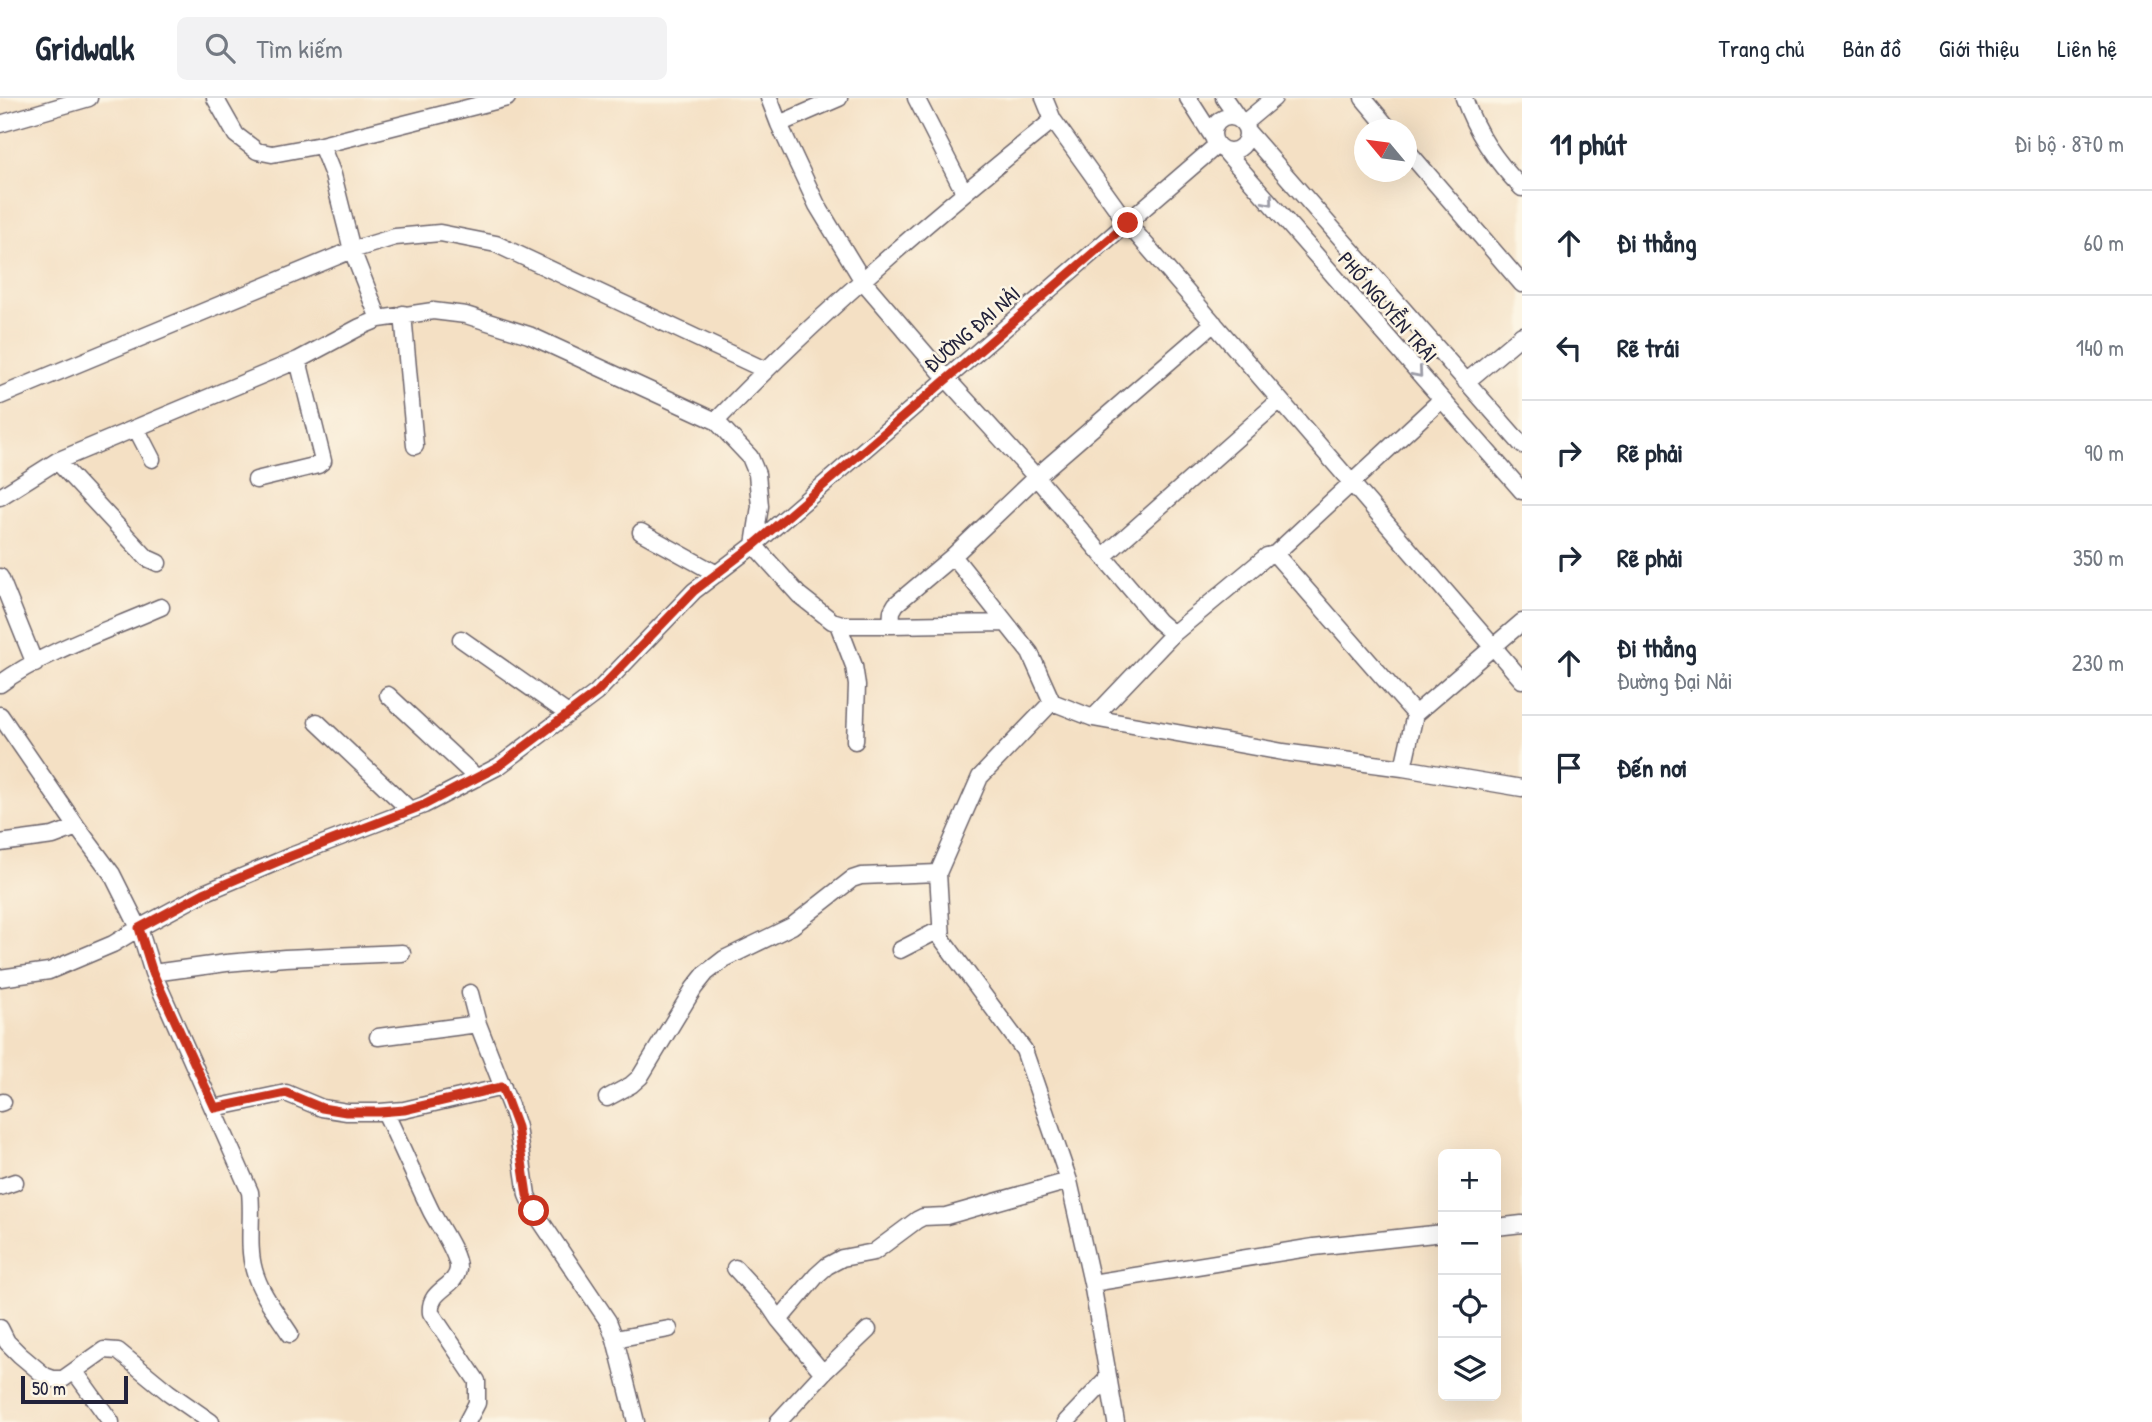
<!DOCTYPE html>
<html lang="vi">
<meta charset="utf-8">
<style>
:root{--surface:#fff;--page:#f2f2f3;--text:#1f2937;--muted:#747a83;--line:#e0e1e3}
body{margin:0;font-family:"Patrick Hand",sans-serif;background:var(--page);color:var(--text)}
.controls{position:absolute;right:21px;bottom:21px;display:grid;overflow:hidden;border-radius:10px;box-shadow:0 7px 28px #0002}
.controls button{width:63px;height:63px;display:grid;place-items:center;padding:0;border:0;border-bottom:2px solid var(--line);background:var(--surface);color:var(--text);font:35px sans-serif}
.compass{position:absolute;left:1354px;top:21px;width:63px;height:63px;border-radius:50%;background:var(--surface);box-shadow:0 7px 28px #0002;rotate:299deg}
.scale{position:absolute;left:21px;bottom:18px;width:107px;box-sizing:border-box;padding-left:7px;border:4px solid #22223b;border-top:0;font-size:19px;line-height:24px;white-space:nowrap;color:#22223b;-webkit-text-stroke:5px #fcf5e5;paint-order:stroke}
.stop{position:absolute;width:21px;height:21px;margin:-16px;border:5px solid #c8321e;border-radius:50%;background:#fff}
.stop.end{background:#c8321e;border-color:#fff;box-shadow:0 2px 7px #0008}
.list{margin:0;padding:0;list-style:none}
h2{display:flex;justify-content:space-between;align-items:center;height:91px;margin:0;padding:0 28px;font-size:30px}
h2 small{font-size:23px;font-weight:400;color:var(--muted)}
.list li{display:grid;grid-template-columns:46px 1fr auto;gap:21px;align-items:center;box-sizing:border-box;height:105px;padding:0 28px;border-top:2px solid var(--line)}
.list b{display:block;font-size:26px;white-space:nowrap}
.list p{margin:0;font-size:23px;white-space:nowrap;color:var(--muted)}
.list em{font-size:23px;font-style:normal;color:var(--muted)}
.icon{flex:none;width:38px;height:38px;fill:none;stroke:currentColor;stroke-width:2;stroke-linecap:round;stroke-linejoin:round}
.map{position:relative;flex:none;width:1522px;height:1324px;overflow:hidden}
header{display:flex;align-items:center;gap:42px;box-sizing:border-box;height:98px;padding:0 35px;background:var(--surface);border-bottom:2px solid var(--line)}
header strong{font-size:33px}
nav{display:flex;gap:38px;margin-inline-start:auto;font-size:24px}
.search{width:490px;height:63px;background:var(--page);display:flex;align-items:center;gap:18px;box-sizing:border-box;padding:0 24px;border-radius:10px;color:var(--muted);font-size:26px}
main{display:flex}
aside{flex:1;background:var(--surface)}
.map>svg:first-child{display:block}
</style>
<header>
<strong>Gridwalk</strong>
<div class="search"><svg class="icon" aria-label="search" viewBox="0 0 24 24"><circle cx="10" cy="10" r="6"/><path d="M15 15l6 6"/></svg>Tìm kiếm</div>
<nav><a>Trang chủ</a><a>Bản đồ</a><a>Giới thiệu</a><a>Liên hệ</a></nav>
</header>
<main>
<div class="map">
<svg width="1522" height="1324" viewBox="0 0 1522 1324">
<rect width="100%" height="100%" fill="#fcf5e5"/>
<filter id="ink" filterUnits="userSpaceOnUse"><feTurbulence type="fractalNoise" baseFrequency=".0143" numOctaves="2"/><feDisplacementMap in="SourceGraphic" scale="14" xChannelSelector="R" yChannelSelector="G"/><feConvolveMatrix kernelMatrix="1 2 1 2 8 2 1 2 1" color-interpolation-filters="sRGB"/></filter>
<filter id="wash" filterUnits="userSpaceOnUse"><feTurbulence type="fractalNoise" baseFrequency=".00686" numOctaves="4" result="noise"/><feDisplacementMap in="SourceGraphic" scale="28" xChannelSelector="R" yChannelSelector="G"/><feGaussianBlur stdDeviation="1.57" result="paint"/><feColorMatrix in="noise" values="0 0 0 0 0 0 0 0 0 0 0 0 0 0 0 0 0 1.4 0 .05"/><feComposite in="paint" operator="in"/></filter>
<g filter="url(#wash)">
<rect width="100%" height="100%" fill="#f4e0c4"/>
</g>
<g filter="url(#ink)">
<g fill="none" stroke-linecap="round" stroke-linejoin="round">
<defs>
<path id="minor" d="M215,0L236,37L257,53L272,56L321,47L507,0
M769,0L779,26L817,107L863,183L947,281L1036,379L1158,523L1173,536
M916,0L964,94
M1044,0L1053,22L1127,125L1522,582
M1188,0L1213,39
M1224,0L1238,20
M1363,0L1390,32
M1464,0C1476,35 1496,64 1522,90
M1213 36a17 17 0 1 1 34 0a17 17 0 1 1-34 0Z
M1244,25L1274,0
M0,26L89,0
M779,26L839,0
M1247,33L1522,347
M321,47L333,77L352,152L379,221
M1406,51L1522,186
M1224,52L1522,393
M403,216L415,348
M1466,284L1522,237
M0,298L352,152L395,139L440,135L496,146L765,272
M716,323C820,214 937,116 1053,22
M136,330L152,361
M57,363L147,460L158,465
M256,382L318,367L323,363L298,262
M0,399L57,363L298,262L360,229L379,221L433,213L466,217L529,237L716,323L750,359L757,376L760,408L754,447
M641,434L717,476
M754,447L799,497L832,523L845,527H891
M1275,456L1415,616
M953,458L1030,555L1052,604L1093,620L1283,654L1403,670L1522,690
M1104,458L1280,302
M0,479L35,566
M1005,525L891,527L892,513L896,506L953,458L1036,379L1214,225
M838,526L854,568L857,587L855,643
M461,541L568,616
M0,586C45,553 109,532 161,509
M388,597L477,680
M0,617L77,729L112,776L139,830L153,875L250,1094C253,1120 247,1147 254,1172C260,1195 277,1216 290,1236
M1093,620L1173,536L1267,458L1275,456L1441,302
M317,624L410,712
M1403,670L1415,616L1522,524
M0,745L53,738L77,729
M938,775L980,679L1052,604
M900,852L941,831
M153,875L226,865L285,860L402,855
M0,880L49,873L113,846L139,830L204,795L291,758L424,707L499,668L596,595L694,493L754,447L1217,47
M470,895L478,926L512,1013L517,1029L527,1097L534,1113L608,1223L615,1241L636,1324
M378,939L478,926
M607,1000L631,987L640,979L694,890L706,875L724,861L792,828L852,781L861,778L938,775L942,841L1024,952L1069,1083L1092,1185L1116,1324
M0,1005L3,1004
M214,1010L286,995L322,1010L347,1014H380L404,1012L503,989
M385,1014C401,1047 415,1080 431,1113C438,1127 459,1156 458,1171C456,1190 428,1191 431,1215L477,1283V1305L467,1324
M0,1089L15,1084
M1496,1129L1522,1126
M735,1170L769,1207L779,1222
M1092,1185L1314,1149L1443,1135
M0,1230L7,1244L20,1257L45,1278L53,1281H63L104,1252L118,1253L168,1294L211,1324
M615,1241L669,1231
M75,1274L111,1324
M823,1275L779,1222L817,1177L827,1168L842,1160L874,1154L917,1122L923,1119L946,1118L1069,1083
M778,1324L823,1275L868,1232
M1066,1324L1107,1281"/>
</defs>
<use href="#minor" stroke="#6c646b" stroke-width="19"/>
<use href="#minor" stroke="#fff" stroke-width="16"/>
</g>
<defs><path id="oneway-chevron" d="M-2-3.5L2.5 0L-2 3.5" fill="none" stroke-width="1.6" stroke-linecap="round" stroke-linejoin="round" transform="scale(1.75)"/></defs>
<g stroke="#9c9ca7">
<use href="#oneway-chevron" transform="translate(1269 103) rotate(49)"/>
<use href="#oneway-chevron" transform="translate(1418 275) rotate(49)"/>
</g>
</g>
<g fill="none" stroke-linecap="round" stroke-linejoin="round" filter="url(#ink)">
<path stroke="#c8321e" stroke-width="9" d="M534,1113L527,1097L517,1029L502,989L404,1012L380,1014H346L322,1010L286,995L215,1010L153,875L139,830L204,795L291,758L424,707L499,668L596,595L694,493L754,447L1128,125"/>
</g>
<g text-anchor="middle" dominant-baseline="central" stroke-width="5" stroke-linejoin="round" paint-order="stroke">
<g font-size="21" fill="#22223b" stroke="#fcf5e5">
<text transform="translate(1388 209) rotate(49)">PHỐ NGUYỄN TRÃI</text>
<text transform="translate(972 231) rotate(-41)">ĐƯỜNG ĐẠI NẢI</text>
</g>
</g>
</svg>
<div class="controls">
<button>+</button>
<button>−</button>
<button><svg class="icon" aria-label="locate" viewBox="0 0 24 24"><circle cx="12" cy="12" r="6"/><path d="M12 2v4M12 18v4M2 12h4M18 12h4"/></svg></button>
<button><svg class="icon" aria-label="layers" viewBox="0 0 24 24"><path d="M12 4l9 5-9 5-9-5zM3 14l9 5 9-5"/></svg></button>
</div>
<svg class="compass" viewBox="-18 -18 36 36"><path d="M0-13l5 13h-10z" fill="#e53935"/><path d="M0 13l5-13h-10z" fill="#747a83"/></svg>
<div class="scale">50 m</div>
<div class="stop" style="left:534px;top:1113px"></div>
<div class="stop end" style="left:1128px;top:125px"></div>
</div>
<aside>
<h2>11 phút<small>Đi bộ · 870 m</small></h2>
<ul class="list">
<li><svg class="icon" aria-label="ahead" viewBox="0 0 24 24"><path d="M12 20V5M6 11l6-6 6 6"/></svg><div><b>Đi thẳng</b></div><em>60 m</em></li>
<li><svg class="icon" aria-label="left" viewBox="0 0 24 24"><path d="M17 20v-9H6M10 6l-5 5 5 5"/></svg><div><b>Rẽ trái</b></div><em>140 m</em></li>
<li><svg class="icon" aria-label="right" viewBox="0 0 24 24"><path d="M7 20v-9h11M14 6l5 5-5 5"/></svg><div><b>Rẽ phải</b></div><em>90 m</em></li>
<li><svg class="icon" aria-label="right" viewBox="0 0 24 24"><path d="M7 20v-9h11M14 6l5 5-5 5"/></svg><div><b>Rẽ phải</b></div><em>350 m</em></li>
<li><svg class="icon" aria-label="ahead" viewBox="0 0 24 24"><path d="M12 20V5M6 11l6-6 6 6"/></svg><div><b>Đi thẳng</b><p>Đường Đại Nải</p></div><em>230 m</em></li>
<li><svg class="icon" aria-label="arrive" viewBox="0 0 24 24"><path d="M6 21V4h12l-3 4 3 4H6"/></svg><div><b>Đến nơi</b></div></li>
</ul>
</aside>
</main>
